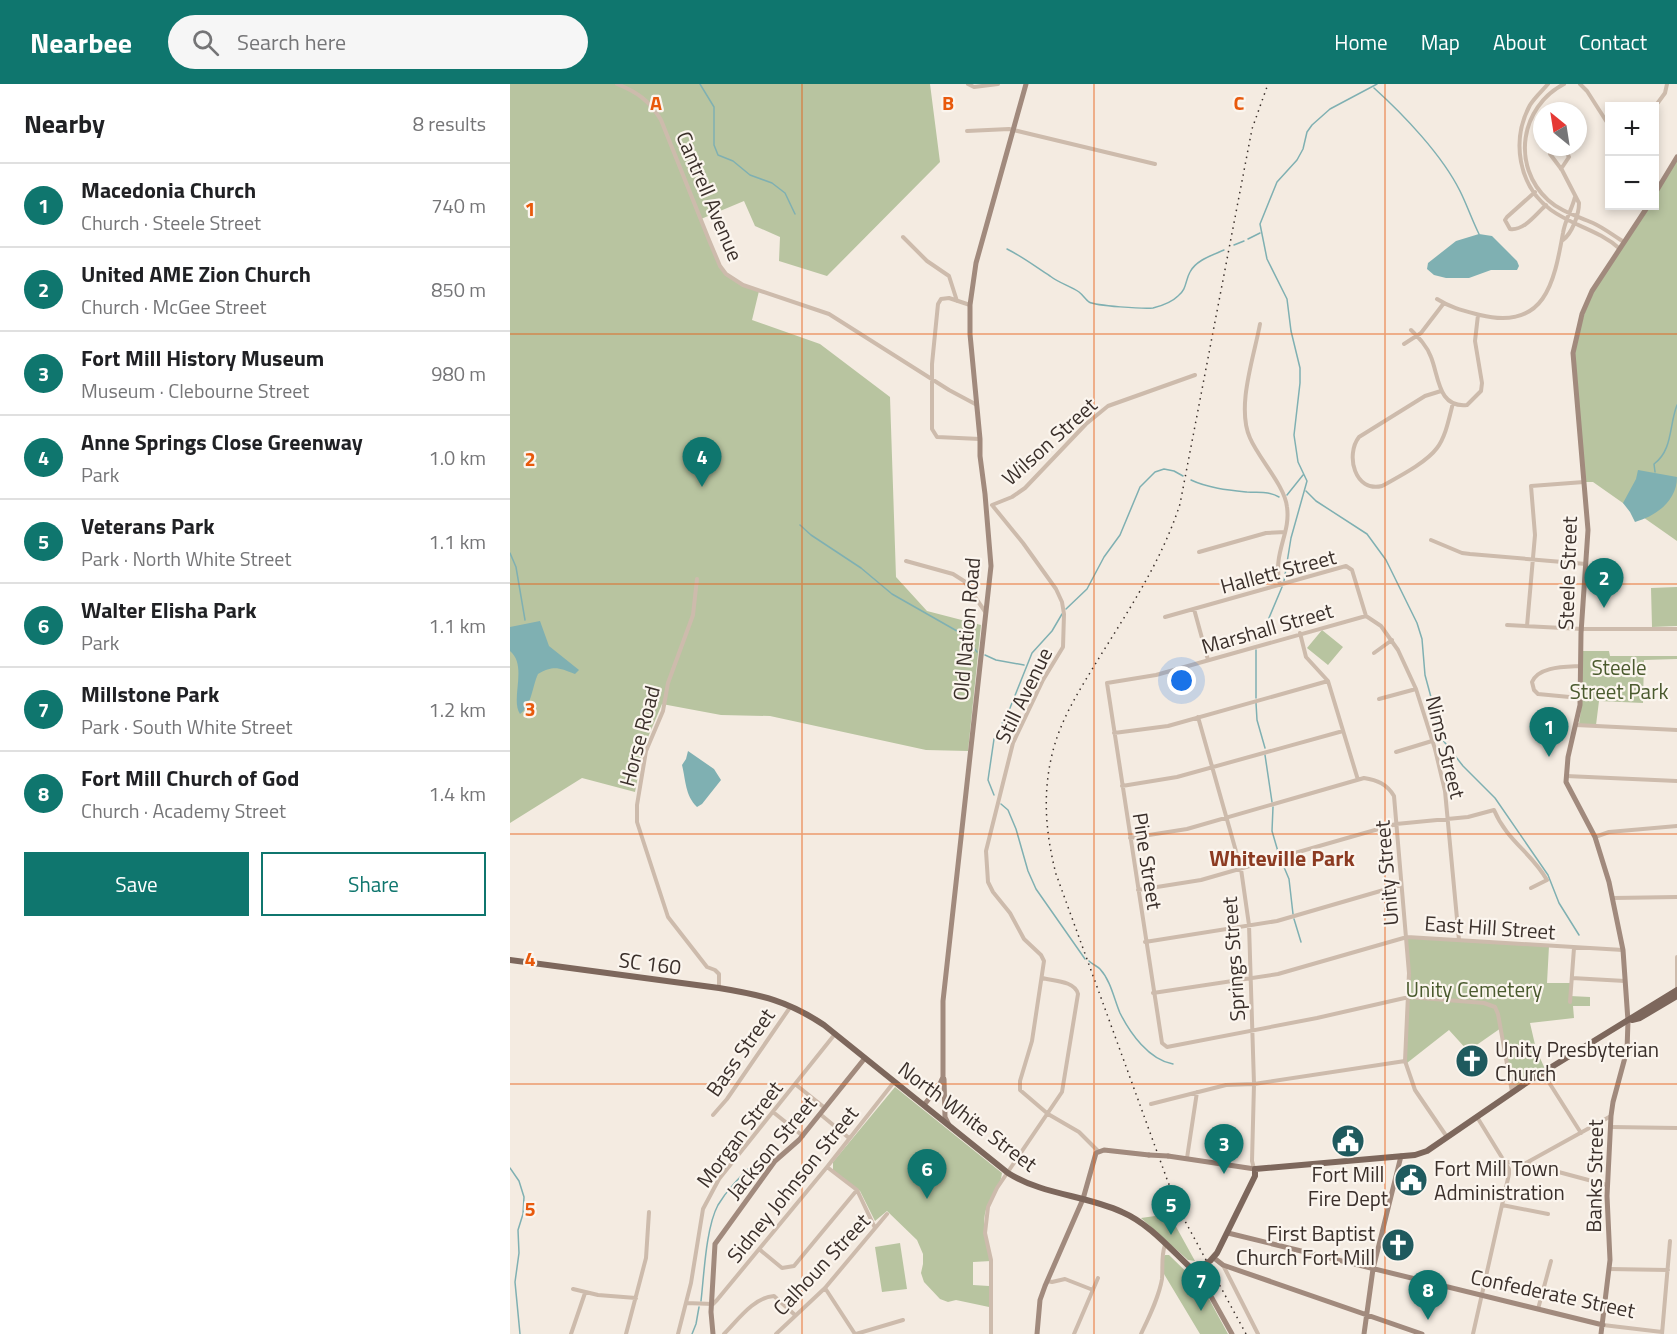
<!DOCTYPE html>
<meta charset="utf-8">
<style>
:root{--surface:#fff;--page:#f6f6f6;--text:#202124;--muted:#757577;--line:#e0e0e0;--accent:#0f766e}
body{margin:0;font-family:"Titillium Web",sans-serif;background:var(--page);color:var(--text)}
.controls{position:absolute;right:18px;top:18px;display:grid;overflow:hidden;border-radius:0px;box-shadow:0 3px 9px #0003}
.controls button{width:54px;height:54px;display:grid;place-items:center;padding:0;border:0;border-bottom:2px solid var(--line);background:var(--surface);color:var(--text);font:30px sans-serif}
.compass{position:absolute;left:1023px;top:18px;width:54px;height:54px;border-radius:50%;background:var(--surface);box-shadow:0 3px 9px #0003;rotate:330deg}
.you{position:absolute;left:672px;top:597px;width:21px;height:21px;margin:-15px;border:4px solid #fff;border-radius:50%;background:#1a73e8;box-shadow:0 0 0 9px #1a73e833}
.badge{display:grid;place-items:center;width:39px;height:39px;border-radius:50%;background:var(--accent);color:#fff;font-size:20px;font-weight:700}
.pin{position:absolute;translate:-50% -50px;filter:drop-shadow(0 2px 3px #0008)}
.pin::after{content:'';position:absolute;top:32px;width:21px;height:18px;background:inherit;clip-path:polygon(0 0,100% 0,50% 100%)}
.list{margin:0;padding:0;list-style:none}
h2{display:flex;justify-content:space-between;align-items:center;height:78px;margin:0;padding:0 24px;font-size:26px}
h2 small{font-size:20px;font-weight:400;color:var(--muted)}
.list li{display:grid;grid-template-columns:39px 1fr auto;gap:18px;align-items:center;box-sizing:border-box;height:84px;padding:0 24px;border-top:2px solid var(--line)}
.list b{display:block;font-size:22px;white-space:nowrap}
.list p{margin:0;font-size:20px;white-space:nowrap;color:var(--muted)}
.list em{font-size:20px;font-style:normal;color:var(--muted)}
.actions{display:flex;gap:12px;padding:18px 24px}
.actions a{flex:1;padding:14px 0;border:2px solid var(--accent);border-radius:0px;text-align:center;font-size:21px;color:var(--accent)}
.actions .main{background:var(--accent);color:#fff}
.icon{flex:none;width:33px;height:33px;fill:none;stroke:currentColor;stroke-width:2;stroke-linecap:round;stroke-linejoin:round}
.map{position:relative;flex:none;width:1167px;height:1250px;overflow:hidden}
header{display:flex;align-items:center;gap:36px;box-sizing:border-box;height:84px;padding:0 30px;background:var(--accent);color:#fff}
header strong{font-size:28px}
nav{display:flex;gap:33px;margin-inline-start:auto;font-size:21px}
.search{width:420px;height:54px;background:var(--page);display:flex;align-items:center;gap:15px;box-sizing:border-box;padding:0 21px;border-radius:33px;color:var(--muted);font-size:22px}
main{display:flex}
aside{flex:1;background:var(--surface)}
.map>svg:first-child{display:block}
</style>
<header>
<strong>Nearbee</strong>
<div class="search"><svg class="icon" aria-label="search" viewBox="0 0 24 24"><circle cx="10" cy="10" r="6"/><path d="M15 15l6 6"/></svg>Search here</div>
<nav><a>Home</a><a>Map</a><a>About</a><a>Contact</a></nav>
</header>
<main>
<aside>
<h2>Nearby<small>8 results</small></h2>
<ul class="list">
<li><span class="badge">1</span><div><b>Macedonia Church</b><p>Church · Steele Street</p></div><em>740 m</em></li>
<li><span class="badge">2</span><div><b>United AME Zion Church</b><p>Church · McGee Street</p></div><em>850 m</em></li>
<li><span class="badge">3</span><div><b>Fort Mill History Museum</b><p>Museum · Clebourne Street</p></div><em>980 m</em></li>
<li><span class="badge">4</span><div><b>Anne Springs Close Greenway</b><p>Park</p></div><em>1.0 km</em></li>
<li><span class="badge">5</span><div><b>Veterans Park</b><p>Park · North White Street</p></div><em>1.1 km</em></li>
<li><span class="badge">6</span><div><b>Walter Elisha Park</b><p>Park</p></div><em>1.1 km</em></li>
<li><span class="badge">7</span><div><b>Millstone Park</b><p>Park · South White Street</p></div><em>1.2 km</em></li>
<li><span class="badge">8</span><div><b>Fort Mill Church of God</b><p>Church · Academy Street</p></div><em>1.4 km</em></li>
</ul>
<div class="actions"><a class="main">Save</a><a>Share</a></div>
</aside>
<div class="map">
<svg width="1167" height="1250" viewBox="0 0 1167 1250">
<rect width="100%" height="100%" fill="#f4ebe1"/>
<path fill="#b8c4a0" d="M0,0H420L430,78L317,192L269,177L270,153L245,142L234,117L191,135L210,182L222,195L249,207L242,236L310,260L380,313L386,493L417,527L471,541L458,667L416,666L260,632L211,631L152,620L133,665L125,708L72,694L0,739Z
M1167,73V457L1083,398H1074L1063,280L1065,258L1082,207L1138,122H1144L1145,111Z
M1167,503V542L1142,543L1141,504Z
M812,546L833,563L818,581L797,564Z
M1073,567H1099L1100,572H1167V575L1134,576L1133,619L1089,617L1086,641L1069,640L1071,626Z
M897,854L1039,862L1037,899H1061L1060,912L1080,913V922H1063L1064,934L1020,939L1026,965L1035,985L1006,1004L1003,992L999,989L991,944L958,967L939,946L897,979Z
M385,1003L492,1089C491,1101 483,1110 478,1120C470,1138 476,1159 481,1177L463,1178V1201L479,1202V1223L446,1216L438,1218L430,1215L414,1198L411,1189L413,1180V1170L407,1156L377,1127L365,1137L350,1107L323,1086V1078Z
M659,1130L685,1177L678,1176L631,1134Z
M390,1159L397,1205L372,1208L365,1163Z
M655,1171H659L693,1204L718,1250H690L654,1190L653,1174Z"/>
<path fill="#7fb0b2" d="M969,150L982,152L1007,177L1009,182L1007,186H981L959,194H936L924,191L917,185L918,179L946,157Z
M1128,386L1167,393C1167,417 1146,432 1125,438L1120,428L1113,419L1126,395Z
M30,537L39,562L69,586L65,590C49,584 44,581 28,590C22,603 22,621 10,630C0,615 18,582 0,567V543Z
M178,667L204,685L211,696L192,720L187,723C175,711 176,697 172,681L176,675Z"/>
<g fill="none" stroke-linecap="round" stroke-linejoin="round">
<path stroke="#7fb0b2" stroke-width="1.5" d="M190,0L204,23V61L208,71L223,77L240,91L262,99L275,109L285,130
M864,4C894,31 932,71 950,107C957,121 962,136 969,150
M738,155L750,149
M724,161L734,157
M497,165C513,173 526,183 540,192C549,199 560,202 569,208C573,211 575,215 579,218C586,222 634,225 643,224C651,222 662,218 668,212C677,205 675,197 680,188C686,176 703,171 714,166
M1145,388L1144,380C1163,366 1159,341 1167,321
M681,396C698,404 718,406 737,408C750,409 758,407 769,413
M796,407L806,417L857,450L876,476L907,539L912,555L915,591L925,628L928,648L932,655L953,682L985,714L1038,791L1049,819L1069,851
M777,411L793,391
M290,441L301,451L351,484L382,510L454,551L467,568
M0,469L6,483L15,536
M774,497L781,454L797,397L788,378L784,351L790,299V284L781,247L777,215L757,175L750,140L767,98L787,76L793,65L797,48L802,41L820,25L867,0
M556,525L577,505L594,473L610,451L630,403L645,388L654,385L664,387L673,392
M746,557L756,541L772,503
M746,566V614
M475,571L486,576L514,581
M746,619L747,636L755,664
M755,671L762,718
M484,711L478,696L484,655L500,624L522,569L542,547L552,530
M491,720L498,726L506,745L518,787L526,805L575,875
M763,723L762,747L769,771
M771,776L779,795L783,830
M784,835L791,858
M579,877C582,880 587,882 590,885C601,897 604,915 610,929C620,949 639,976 663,980
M0,1084L9,1097L14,1113L13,1130L8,1146L9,1169L5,1198L10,1250
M191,1217C194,1191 196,1143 208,1121C217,1106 229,1094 241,1082
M182,1250L186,1240L189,1223"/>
<path stroke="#cdbbac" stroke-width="4" d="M107,0C127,8 140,17 151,36L199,156L210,182L216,190L233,201L319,230L439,306L467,321
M458,0L464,3L488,0
M1038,0C1032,7 1025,13 1020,21C1001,56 1008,102 1041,126C1063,142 1089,146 1110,165
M1054,0C1010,23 1001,82 1038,116C1051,128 1068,132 1083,139C1094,144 1104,152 1114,158
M1070,0L1077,7L1100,43
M1144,24L1155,9L1157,0
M457,47L499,45L645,80
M1041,63L1040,70L1052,86L1069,119C1069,131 1062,149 1053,156
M1051,85L1059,73L1053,63
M1025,108L997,133L995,136L1000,145C1014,147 1026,130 1036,121
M393,153L417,177L439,192L447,217
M927,215C941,224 955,227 970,231C1035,247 1044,199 1053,149C1055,136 1062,125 1065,113
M460,221L439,214L431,215L428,220L422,280V345L427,353L470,355
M750,240C744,273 726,323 740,354C749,375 775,402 777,423C781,450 762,469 770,501
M901,246C909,254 917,262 921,273C929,293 928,324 957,321L971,307L972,299L965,257L968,231
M894,260L911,249L934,219
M931,307L915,312L849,353C835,371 845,409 872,402C888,393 916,379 927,364C936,352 939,334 943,319
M482,421L513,459L546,505L552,518L554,530L553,563L533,596L503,659L476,767L478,798L483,808L500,829L514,855L531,871L534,877L522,957L510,997V1006L538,1030L569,1048L588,1067
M482,421L502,413L515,404L576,340L598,322L685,291
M921,456L952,469L960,470L1076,480
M689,468L756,449L775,448
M396,477L443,490L454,497L476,529
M187,495L183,531L158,599L153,627L136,667L127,721V738L158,833L197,883L205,886L209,890V904
M684,525L698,576
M856,532L646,591L597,599L652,959L657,963L807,934L899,913L974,919L985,923L988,930L1002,1008
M856,532L871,542L888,566L906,605L925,665L935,707L949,856
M655,533L836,482L842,486L856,532
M997,541L1072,545H1167
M1017,542L1025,451L1021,402L1074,398
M790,549L796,573L818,597L848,696
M864,569L882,556
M1070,614L1028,610L1024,606L1022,598C1029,582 1056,583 1071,582
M869,615L906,605
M688,633L731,785L739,841L744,1000L742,1077L744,1085
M1066,641L1167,646
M604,649L658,642L818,597
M886,668L922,657
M1056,692L1167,697
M612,702L667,693L833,647
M1085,753L1099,748L1167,742
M620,754L677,745L854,694C867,696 877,700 884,712L899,889L895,977L905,1006L937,1053
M628,806L691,796L886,740L958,733L984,726C997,757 1021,768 1037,796L1021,804
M1103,814L1167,813
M635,858L767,837L891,801
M1062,894L1115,897
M1167,906V873
M643,909L768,890L897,853L1113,866
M1060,918L1064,864
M1033,989L1071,1049
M999,990L1006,1005
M285,1000L315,1024
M641,1020L716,1001L744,1000L895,977
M263,1028L293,1052
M310,1030L339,1054
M203,1031L217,1015L281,922
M1101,1043L1167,1044
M677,1074L687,1008
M996,1078L1015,1079L1097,1101
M1016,1079L1101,1032
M317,1083L347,1106L365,1144
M992,1121L1038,1130
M249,1165L272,1184L284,1182L347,1106
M713,1181L748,1250
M1099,1185L1158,1186
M537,1197L542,1198L555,1195L583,1206
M315,1204L345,1250
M63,1205L88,1211L126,1214
M176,1219L203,1220L207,1216L317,1083L384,998
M1028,1225L1041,1177
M1093,1241L1152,1248
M61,1250L75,1209
M116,1250L136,1174L139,1128
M168,1250L181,1199L193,1125L209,1095L325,950
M214,1250C227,1237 244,1213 264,1212L285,1231
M266,1250L315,1204L377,1130
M346,1250L393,1236
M481,1250V1176L475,1149L478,1123L487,1104L552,1008L568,910C565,897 544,897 532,894
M564,1250L588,1194
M631,1250C639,1233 649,1213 652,1195C653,1183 651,1172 655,1161
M963,1250L999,1090V1085L967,1033
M1152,1250L1160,1157"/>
<path stroke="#a18a7d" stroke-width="5" d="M1144,111L1167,73
M434,995L435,1033L439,1041
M414,1021L429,1002L433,993V917L481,482L475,410L470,372V355L460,250V221L466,179L516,0
M658,1072L745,1085
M718,1149L1093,1241
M704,1174L713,1181L912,1250
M684,1187L698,1207L722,1250
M203,1250L201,1228L205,1160L265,1077L289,1056L355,974
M527,1250L530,1216L535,1202L573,1115L586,1069L594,1066L639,1071
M854,1250L863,1185L891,1072
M1091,1250L1100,1176L1097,1112L1101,1032L1103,1018L1117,966L1118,937L1113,866L1099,798L1085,753L1056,698L1058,673L1070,621L1071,549L1078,446L1063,269L1072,230L1082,207L1138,122"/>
<path stroke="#7d675c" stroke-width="6" d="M0,876L209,904C252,911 278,917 314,941L498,1089C533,1111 575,1111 612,1128C640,1140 662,1167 684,1187L700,1177L707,1169L745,1092V1085L905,1071L917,1067L1022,995L1167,906
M1122,936L1130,934L1167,912"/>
<path stroke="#3b302b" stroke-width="1.5" stroke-dasharray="1.5 4.5" stroke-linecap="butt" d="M736,1250L675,1137L658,1098L546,790C535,747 532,706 544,663C553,631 572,602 589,574C620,524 652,476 670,420L742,45L758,0"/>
<path stroke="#a18a7d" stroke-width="5" d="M639,1071L658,1072"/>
</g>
<path fill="none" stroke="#e8590c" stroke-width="1.5" stroke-opacity="0.55" d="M292,0V1250M584,0V1250M875,0V1250M0,250H1167M0,500H1167M0,750H1167M0,1000H1167"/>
<defs>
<symbol id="church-disc" viewBox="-11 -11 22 22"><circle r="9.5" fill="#1f5a5e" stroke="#fbf5ee"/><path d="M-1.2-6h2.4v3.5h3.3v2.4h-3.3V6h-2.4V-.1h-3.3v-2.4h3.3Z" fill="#fff"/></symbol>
<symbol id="civic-disc" viewBox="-11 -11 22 22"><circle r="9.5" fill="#1f5a5e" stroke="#fbf5ee"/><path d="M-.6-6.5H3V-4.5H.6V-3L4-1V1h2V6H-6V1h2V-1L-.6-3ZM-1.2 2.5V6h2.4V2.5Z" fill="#fff"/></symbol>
</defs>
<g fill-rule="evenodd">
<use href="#church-disc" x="943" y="958" width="38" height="38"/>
<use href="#civic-disc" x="819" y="1038" width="38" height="38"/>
<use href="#civic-disc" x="882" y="1077" width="38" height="38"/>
<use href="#church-disc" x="869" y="1142" width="38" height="38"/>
</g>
<g text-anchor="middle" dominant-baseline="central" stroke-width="4.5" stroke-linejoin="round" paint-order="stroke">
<g font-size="21" fill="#3b302b" stroke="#fbf5ee">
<text transform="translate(200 112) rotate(67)">Cantrell Avenue</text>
<text transform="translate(539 357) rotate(-42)">Wilson Street</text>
<text transform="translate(768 487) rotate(-15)">Hallett Street</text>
<text transform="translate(1057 489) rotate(-88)">Steele Street</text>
<text transform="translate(757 544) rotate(-16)">Marshall Street</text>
<text transform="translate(456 545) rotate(-85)">Old Nation Road</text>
<text transform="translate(513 611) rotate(-64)">Still Avenue</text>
<text transform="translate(129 652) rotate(-75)">Horse Road</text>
<text transform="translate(936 663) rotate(76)">Nims Street</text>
<text transform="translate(638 777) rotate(81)">Pine Street</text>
<text transform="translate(876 789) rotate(-95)">Unity Street</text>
<text transform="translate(980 843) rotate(4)">East Hill Street</text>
<text transform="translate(723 875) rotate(-94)">Springs Street</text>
<text transform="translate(140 879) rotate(7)">SC 160</text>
<text transform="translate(230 968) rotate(-55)">Bass Street</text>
<text transform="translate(458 1032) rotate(37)">North White Street</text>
<text transform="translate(229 1050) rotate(-53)">Morgan Street</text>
<text transform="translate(261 1063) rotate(-50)">Jackson Street</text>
<text transform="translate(1084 1092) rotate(-89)">Banks Street</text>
<text transform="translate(282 1100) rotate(-51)">Sidney Johnson Street</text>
<text transform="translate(311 1180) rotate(-47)">Calhoun Street</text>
<text transform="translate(1043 1209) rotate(12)">Confederate Street</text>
</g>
<g font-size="21" fill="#4a5a2e" stroke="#fbf5ee">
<text x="1109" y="583">Steele<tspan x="1109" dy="24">Street Park</tspan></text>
<text x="964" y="905">Unity Cemetery</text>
</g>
<g font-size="21" fill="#3b302b" stroke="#fbf5ee" text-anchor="start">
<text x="985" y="965">Unity Presbyterian<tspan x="985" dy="24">Church</tspan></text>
<text x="924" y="1084">Fort Mill Town<tspan x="924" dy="24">Administration</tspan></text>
<text x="838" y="1090" text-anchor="middle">Fort Mill<tspan x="838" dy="24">Fire Dept</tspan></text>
<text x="865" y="1149" text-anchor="end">First Baptist<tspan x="865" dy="24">Church Fort Mill</tspan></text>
</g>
<g font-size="22" font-weight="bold" fill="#8c3b22" stroke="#fbf5ee">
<text x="772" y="774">Whiteville Park</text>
</g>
</g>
<g font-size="20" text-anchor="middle" font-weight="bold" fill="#e8590c" stroke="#fbf5ee" stroke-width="4.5" stroke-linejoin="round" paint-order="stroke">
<text x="146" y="26">A</text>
<text x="438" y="26">B</text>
<text x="729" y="26">C</text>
<text x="20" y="132">1</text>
<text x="20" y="382">2</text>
<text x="20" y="632">3</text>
<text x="20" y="882">4</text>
<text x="20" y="1132">5</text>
</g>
</svg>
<div class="controls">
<button>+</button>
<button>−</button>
</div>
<svg class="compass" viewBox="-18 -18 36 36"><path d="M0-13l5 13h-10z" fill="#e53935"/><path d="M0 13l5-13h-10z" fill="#757577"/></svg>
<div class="you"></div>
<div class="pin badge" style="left:1039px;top:673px">1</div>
<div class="pin badge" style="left:1094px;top:524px">2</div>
<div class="pin badge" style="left:714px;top:1090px">3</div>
<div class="pin badge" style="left:192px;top:403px">4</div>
<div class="pin badge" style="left:661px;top:1151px">5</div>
<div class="pin badge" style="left:417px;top:1115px">6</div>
<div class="pin badge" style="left:691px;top:1227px">7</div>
<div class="pin badge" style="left:918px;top:1236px">8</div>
</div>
</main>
